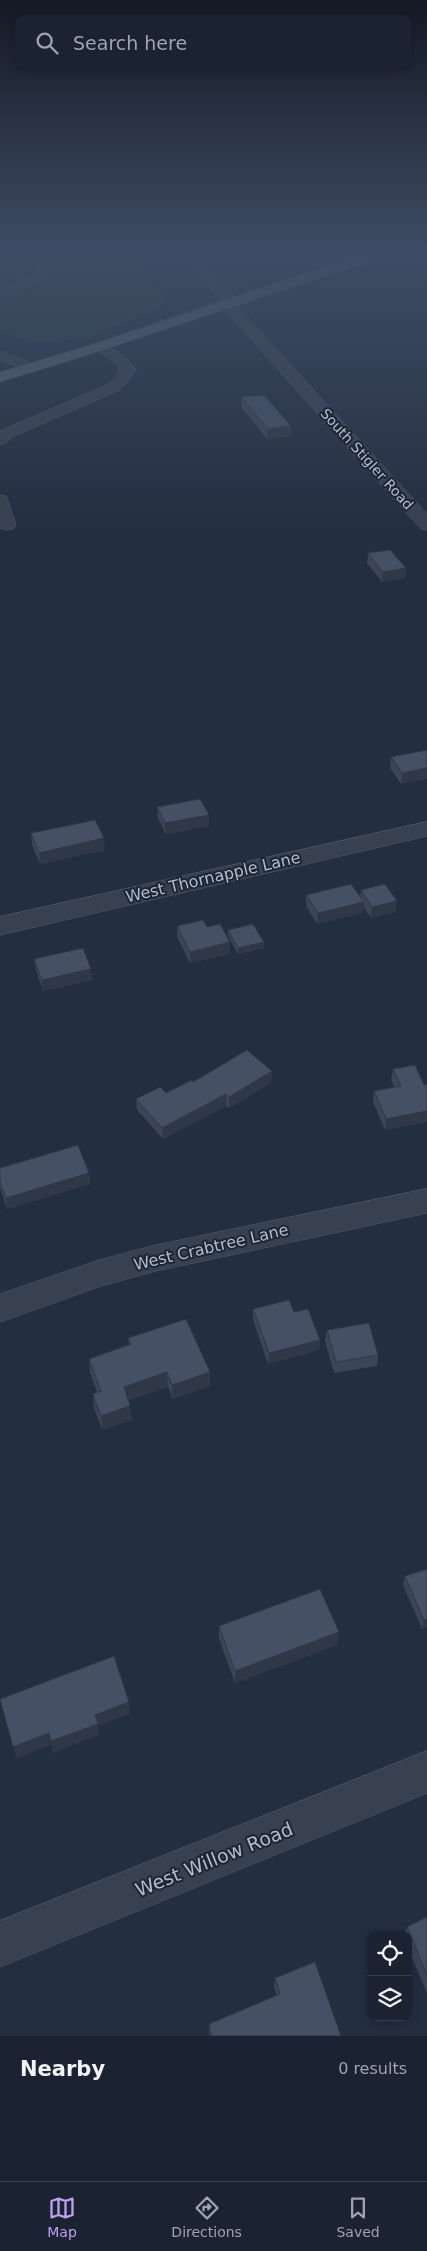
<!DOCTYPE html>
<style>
:root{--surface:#1b2231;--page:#242a39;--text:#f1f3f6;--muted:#a0a4ab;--line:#393f4d;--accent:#bca0f2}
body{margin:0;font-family:"DejaVu Sans",sans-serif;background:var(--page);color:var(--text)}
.controls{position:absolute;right:15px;bottom:15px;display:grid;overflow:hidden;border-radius:10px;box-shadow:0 2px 12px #0003}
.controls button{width:45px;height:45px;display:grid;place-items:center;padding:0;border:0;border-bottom:1px solid var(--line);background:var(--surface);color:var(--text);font:25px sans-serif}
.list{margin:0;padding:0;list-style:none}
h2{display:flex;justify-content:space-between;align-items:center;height:65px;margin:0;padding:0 20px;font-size:21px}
h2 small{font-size:16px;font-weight:400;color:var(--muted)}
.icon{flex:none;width:28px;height:28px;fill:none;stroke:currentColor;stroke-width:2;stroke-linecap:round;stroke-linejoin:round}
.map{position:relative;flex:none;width:427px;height:2036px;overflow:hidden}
.search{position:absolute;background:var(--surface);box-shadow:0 2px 12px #0003;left:15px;right:15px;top:15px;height:55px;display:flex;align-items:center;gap:12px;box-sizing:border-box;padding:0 18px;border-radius:10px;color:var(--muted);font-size:19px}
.sheet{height:145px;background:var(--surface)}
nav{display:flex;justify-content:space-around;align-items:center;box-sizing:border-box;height:70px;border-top:1px solid var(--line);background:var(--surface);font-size:14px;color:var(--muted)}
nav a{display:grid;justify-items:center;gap:2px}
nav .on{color:var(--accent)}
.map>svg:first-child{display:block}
</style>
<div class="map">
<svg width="427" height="2036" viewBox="0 0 427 2036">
<rect width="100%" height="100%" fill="#242e41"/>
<path fill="#263d41" d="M0,248H130L168,303L88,339L31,342L0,332Z"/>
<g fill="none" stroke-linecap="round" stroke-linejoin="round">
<defs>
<path id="minor" d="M25,248C39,248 45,248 54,260L51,275L29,288L0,297V288L38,273L40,260Z
M175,248H188L220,283L238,299L240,302L236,305L427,514V530L421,529L222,307L220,304L223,301L210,289Z
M100,343L123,355L136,369L127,383L117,391L12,437L6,443L0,445V431L107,385L116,377L120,369L113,361L93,347Z
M0,351L36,365L39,368L36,371L31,373L0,360Z
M0,495L6,496L16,525L13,529L7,530L0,528Z
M427,822V836L0,935V917Z
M427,1189V1213L156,1271L101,1286L0,1322V1294L99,1260L156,1245Z
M427,1751V1793L0,1967V1921Z"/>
<path id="major" d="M382,248H402L401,251L91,354L0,382V372L81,348Z"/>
</defs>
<use href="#minor" stroke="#535c6b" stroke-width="1"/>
<use href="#major" stroke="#424a59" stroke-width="1"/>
<use href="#minor" fill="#384150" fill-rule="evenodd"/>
<use href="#major" fill="#566070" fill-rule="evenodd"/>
</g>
<path fill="#3b4557" d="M241,397L291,426L290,436L267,439L241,407Z
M368,553L406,568L405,578L382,582L367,563Z
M427,750L401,784L390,768L391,757Z
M157,807L209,826L166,834L158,818Z
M31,833L105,850L40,864L32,845Z
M361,890L396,912L371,918L363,906V913L317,924L306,906V895L360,897Z
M177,926L207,927L230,942V954L190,963L177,937Z
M228,930L264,948L238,954L228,936Z
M34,959L92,980L43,991L36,970Z
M393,1069L424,1085L427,1084V1122L385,1130L373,1102L374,1091L394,1087L391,1080Z
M272,1071L271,1083L229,1108L226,1106L163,1139L137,1110L136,1099L166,1093L193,1082Z
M0,1168L89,1173L90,1184L7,1209L0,1188Z
M253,1309L294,1312L320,1340L319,1350L268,1364L253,1320Z
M327,1330L378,1355L377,1366L334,1373L325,1341Z
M128,1338L210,1386L173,1399L168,1387L129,1400L132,1420L102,1430L94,1408L93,1394L97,1392L90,1373L89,1359L129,1345Z
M427,1569V1627L422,1629L403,1585L405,1576Z
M219,1626L337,1645L235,1683L219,1639Z
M427,1917V1993L408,1948V1935H404L407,1927Z
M275,1978L341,2036H210L209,2032V2024L277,1996L274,1987Z"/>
<path fill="#303847" d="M291,426L290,436L267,439L268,429Z
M406,568L405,578L382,582L383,572Z
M427,768V779L401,784L402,773Z
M209,815V826L166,834L165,823Z
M104,838L105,850L40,864L39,853Z
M397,901L396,912L371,918L372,907Z
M364,902L363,913L317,924L318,913Z
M230,942V954L190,963V952Z
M264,942V948L238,954V948Z
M91,969L92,980L43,991L42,980Z
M272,1071L271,1083L229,1108V1097Z
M226,1094V1106L163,1139L162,1128Z
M427,1111V1122L385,1130L386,1119Z
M89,1173L90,1184L7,1209L6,1198Z
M320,1340L319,1350L268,1364L269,1353Z
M167,1372L168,1387L125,1402L124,1387Z
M210,1372V1386L173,1399L172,1385Z
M130,1406L132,1420L102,1430L101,1416Z
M427,1619V1627L422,1629L424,1620Z
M339,1632L337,1645L235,1683V1671Z
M129,1702L130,1714L98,1726L99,1735L53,1753L51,1741L95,1715Z
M49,1733L51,1745L16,1759L13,1747Z"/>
<path fill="#455065" stroke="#303847" d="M264,395L291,426L268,429L241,397Z
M390,550L406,568L383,572L368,553Z
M427,750V768L402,773L391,757Z
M200,799L209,815L165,823L157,807Z
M95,820L104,838L39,853L31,833Z
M351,884L364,902L318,913L306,895Z
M385,884L397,901L372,907L361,890Z
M203,920L207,927L220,924L230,942L190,952L177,926Z
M253,924L264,942L238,948L228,930Z
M83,948L91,969L42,980L34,959Z
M247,1050L272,1071L229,1097L226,1094L162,1128L136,1099L160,1087L166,1093L192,1080L193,1082Z
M415,1065L424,1085L427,1084V1111L386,1119L374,1091L401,1086L393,1069Z
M78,1145L89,1173L6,1198L0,1182V1168Z
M289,1300L294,1312L308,1309L320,1340L269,1353L253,1309Z
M186,1319L210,1372L172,1385L167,1372L124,1387L130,1406L101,1416L93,1394L101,1391L89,1359L131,1344L128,1338Z
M369,1323L378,1355L336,1362L327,1330Z
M427,1569V1619L424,1620L405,1576Z
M320,1589L339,1632L235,1671L219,1626Z
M114,1656L129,1702L95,1715L98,1724L51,1741L49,1733L13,1747L0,1699Z
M427,1917V1975L407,1927Z
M315,1962L341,2036H212L209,2024L280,1994L275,1978Z"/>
<linearGradient id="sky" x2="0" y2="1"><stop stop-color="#141924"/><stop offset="0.47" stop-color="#3f4c65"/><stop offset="1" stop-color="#3f4c65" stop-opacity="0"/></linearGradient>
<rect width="427" height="533" fill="url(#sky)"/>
<g text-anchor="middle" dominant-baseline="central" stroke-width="4" stroke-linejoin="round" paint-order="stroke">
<g font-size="14" fill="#b5bccb" stroke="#1d2635">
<text transform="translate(367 459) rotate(48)">South Stigler Road</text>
</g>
<g font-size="16" fill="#b5bccb" stroke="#1d2635">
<text transform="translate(213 877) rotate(-13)">West Thornapple Lane</text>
<text transform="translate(211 1247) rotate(-13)">West Crabtree Lane</text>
</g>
<g font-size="19" fill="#b5bccb" stroke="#1d2635">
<text transform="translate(214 1859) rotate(-22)">West Willow Road</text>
</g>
</g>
</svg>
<div class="controls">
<button><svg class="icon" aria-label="locate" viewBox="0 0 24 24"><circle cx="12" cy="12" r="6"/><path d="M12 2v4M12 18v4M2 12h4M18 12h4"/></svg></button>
<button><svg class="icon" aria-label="layers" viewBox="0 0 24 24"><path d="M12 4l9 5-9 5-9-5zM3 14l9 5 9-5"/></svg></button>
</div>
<div class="search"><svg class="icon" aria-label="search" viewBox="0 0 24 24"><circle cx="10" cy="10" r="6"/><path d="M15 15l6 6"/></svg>Search here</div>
</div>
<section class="sheet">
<h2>Nearby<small>0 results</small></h2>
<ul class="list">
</ul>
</section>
<nav>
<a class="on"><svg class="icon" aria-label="map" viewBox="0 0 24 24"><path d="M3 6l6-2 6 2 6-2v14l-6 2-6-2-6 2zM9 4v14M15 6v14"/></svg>Map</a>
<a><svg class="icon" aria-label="directions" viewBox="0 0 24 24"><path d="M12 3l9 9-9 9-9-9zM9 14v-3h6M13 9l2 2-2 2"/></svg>Directions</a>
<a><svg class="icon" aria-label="saved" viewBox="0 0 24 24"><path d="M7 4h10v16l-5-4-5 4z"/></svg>Saved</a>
</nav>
